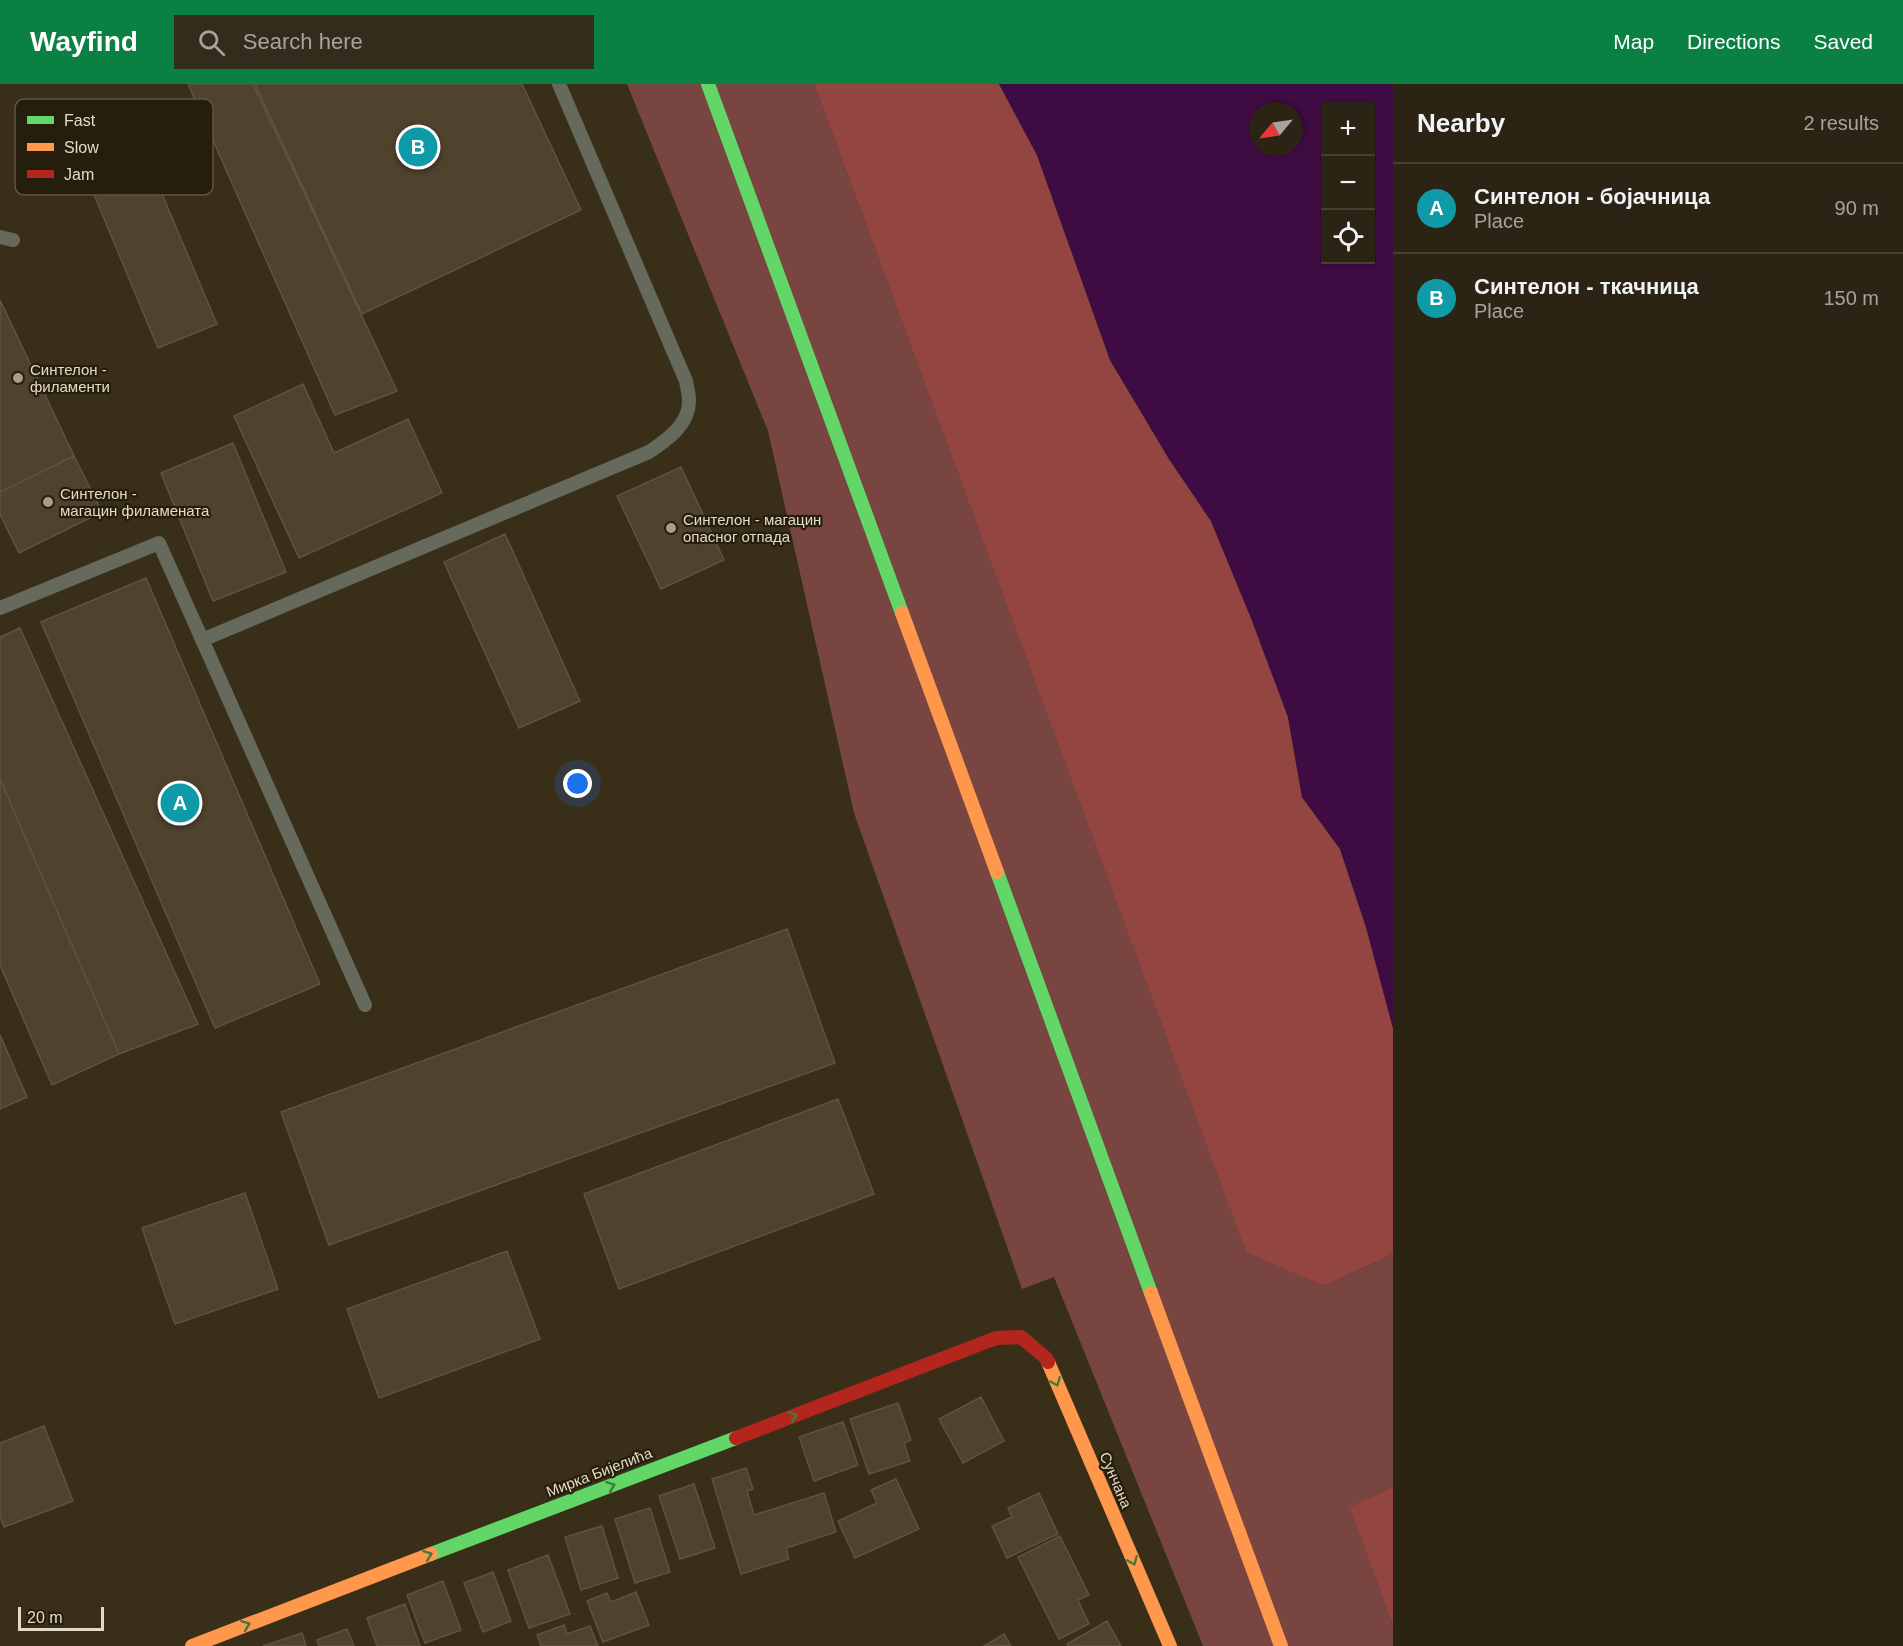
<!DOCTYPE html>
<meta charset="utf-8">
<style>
:root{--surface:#2b2313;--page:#332b1c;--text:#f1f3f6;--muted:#a6a4a0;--line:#474033;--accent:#0b8043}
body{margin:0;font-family:Arial,sans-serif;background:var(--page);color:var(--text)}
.controls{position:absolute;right:18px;top:18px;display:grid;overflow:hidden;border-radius:0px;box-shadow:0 2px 4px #0004}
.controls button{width:54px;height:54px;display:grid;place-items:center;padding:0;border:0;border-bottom:2px solid var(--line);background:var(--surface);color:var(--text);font:30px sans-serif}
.compass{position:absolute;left:1249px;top:18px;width:54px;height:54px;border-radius:50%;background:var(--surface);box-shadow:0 2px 4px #0004;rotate:241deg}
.scale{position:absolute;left:18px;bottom:15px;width:86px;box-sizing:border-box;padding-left:6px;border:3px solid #e4d9c5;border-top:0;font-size:16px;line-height:21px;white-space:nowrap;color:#e4d9c5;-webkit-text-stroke:4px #261e0d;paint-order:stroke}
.you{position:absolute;left:578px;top:700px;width:21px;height:21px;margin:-15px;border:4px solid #fff;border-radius:50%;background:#1a73e8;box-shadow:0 0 0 9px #1a73e833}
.badge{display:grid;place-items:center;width:39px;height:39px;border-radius:50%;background:var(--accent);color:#fff;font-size:20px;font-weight:700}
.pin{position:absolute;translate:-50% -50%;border:3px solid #fff;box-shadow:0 2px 6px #0006}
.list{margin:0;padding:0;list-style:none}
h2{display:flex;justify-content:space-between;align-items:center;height:78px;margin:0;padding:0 24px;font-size:26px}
h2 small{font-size:20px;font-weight:400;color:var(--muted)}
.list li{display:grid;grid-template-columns:39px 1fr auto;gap:18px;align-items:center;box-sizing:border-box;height:90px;padding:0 24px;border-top:2px solid var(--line)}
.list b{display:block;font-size:22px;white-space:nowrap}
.list p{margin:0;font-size:20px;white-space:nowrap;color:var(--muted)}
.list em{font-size:20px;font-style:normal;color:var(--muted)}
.icon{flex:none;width:33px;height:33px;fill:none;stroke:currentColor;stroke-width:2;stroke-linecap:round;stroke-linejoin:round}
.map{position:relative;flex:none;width:1393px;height:1562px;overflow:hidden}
header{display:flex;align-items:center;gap:36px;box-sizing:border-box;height:84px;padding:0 30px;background:var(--accent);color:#fff}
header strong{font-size:28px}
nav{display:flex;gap:33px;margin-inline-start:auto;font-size:21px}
.search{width:420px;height:54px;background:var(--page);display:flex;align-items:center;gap:15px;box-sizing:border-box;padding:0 21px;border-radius:0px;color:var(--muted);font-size:22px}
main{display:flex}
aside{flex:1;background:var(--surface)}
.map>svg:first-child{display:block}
</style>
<header>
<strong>Wayfind</strong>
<div class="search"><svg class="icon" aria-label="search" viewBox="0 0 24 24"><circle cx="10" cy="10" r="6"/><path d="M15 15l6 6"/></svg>Search here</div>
<nav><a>Map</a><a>Directions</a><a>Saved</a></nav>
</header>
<main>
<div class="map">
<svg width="1393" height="1562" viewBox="0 0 1393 1562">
<rect width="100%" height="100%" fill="#392f19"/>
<path fill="#784540" d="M627,0H814L1246,1167L1324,1202L1393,1170V1403L1351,1423L1393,1542V1562H1203L1054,1193L1022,1205L854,729L768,347Z"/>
<path fill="#924541" d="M814,0H999L1037,71L1110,276L1169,375L1211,437L1251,534L1288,633L1302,713L1340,765L1366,843L1393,944V1170L1324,1202L1246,1168Z
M1393,1403V1542L1350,1423Z"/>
<path fill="#3f0b43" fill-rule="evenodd" d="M999,0H1393V944L1366,843L1340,765L1302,713L1288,633L1251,534L1211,437L1169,375L1110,276L1037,71ZM1326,22H1370V176H1326ZM1258,27H1294V63H1258Z"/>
<path fill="#50432e" stroke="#5e5343" stroke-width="1.5" d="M188,0H253L397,307L335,331Z
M255,0H522L581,126L362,230Z
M143,65L217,240L158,264L85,89Z
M0,216L74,372L0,408Z
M303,300L334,369L408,335L442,409L299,474L234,332Z
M233,359L286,488L213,517L161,389Z
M74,372L102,428L19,469L0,430V408Z
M681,383L724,476L661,505L617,412Z
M505,450L580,617L519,644L444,478Z
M146,494L320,900L215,944L41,538Z
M20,544L198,940L119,970L0,695V553Z
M0,695L119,970L52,1001L0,881Z
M787,845L835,979L329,1161L281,1028Z
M0,951L27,1013L0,1025Z
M838,1015L874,1110L619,1205L584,1110Z
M245,1109L278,1205L175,1240L142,1144Z
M507,1167L540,1255L379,1314L347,1225Z
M981,1313L1004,1357L963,1379L939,1335Z
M898,1319L911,1356L904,1359L910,1377L869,1390L850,1335Z
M843,1338L858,1381L814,1397L799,1353Z
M44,1342L73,1417L4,1443L0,1432V1359Z
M746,1384L753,1405L747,1407L754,1431L824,1409L836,1448L786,1464L789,1475L741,1490L712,1395Z
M896,1395L919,1445L855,1474L838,1437L877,1419L871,1406Z
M694,1400L715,1464L680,1475L659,1412Z
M1039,1409L1058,1450L1007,1474L992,1442L1012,1433L1008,1424Z
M650,1424L670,1488L635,1499L615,1435Z
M602,1442L618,1494L581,1506L565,1453Z
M1060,1452L1089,1511L1078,1516L1089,1540L1059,1555L1018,1473Z
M548,1471L570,1530L529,1544L508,1486Z
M493,1488L511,1537L483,1548L464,1499Z
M443,1497L461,1546L425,1559L407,1511Z
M636,1508L649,1541L603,1558L587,1517L607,1509L611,1518Z
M405,1520L420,1562H377L367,1534Z
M1107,1537L1121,1562H1068L1067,1560Z
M564,1541L567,1550L590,1542L598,1562H541L537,1551Z
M347,1545L354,1562H319L317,1556Z
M302,1549L306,1562H263Z
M1004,1550L1011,1562H984Z"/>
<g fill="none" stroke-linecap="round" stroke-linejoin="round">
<path stroke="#666a5c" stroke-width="14" d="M0,153L13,156
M0,524L159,459L365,921
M202,556L649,368C667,356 690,340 689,316C689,310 687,303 686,297L559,0"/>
<path stroke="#63d668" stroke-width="14" d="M708,0L902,529
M997,788L1151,1209
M431,1470L736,1354"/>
<path stroke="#ff974d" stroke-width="14" d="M902,529L997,788
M1151,1209L1281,1562
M1048,1278L1170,1562
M192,1562L431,1470"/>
<path stroke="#b3261e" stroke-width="14" d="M736,1354L996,1254L1021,1253L1046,1274L1048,1278"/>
</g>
<defs><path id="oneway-chevron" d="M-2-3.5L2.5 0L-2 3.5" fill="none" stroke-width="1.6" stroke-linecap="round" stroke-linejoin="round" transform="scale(1.5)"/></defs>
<g stroke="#447a3a">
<use href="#oneway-chevron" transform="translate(1056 1298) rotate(67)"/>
<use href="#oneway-chevron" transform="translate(793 1332) rotate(-21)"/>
<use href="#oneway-chevron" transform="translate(611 1402) rotate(-21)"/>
<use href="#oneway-chevron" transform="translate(428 1471) rotate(-21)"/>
<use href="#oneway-chevron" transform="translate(1133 1477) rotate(67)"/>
<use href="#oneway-chevron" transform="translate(246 1541) rotate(-21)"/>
</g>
<g fill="#a89e89" stroke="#261e0d" stroke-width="2">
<circle cx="18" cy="294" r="6"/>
<circle cx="48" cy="418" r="6"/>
<circle cx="671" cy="444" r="6"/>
</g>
<g text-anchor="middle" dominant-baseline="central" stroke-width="4.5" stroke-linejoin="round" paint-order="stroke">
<g font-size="15" fill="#e4d9c5" stroke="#261e0d" text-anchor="start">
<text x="30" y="285">Синтелон -<tspan x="30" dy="17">филаменти</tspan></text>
<text x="60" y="409">Синтелон -<tspan x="60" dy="17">магацин филамената</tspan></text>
<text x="683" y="435">Синтелон - магацин<tspan x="683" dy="17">опасног отпада</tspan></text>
</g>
<g font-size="15" fill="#e4d9c5" stroke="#261e0d">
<text transform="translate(599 1388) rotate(-21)">Мирка Бијелића</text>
<text transform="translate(1116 1396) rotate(67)">Сунчана</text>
</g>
</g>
<rect x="15" y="15" width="198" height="96" rx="9" fill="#261e0d" stroke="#5f5644" stroke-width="1.5"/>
<rect x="27" y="32" width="27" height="8" fill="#63d668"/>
<rect x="27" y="59" width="27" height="8" fill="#ff974d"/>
<rect x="27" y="86" width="27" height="8" fill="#b3261e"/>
<g font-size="16" fill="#e4d9c5">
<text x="64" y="42">Fast</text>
<text x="64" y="69">Slow</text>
<text x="64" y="96">Jam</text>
</g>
</svg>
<div class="controls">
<button>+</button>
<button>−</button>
<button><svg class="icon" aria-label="locate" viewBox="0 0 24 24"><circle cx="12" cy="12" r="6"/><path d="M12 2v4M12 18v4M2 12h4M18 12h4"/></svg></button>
</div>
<svg class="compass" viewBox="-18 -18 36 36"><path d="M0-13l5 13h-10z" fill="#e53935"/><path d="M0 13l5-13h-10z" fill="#a6a4a0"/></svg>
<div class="scale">20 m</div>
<div class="you"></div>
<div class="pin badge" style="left:180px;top:719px;background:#0f9aa8">A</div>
<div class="pin badge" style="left:418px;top:63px;background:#0f9aa8">B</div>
</div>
<aside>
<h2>Nearby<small>2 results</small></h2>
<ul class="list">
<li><span class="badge" style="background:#0f9aa8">A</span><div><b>Синтелон - бојачница</b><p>Place</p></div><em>90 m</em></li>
<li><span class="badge" style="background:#0f9aa8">B</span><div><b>Синтелон - ткачница</b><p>Place</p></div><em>150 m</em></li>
</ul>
</aside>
</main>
